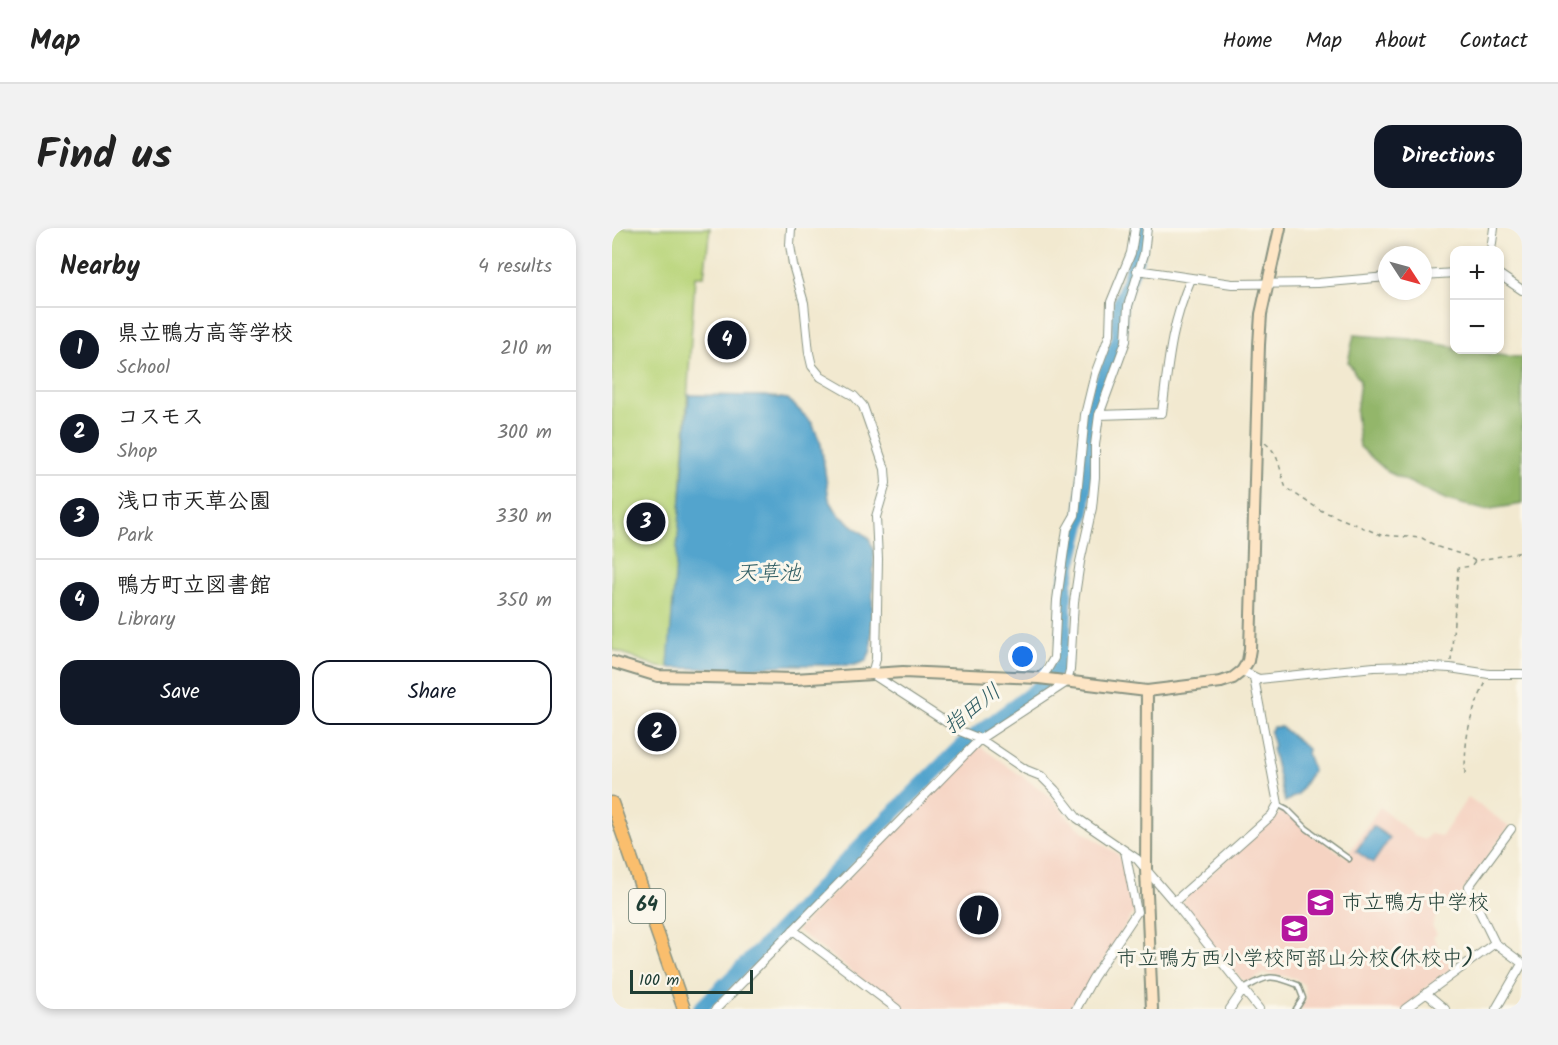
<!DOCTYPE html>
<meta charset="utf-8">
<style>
:root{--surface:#fff;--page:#f2f2f2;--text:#222;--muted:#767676;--line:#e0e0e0;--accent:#111827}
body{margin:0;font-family:Kalam,"Klee One",sans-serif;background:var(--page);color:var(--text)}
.controls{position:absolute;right:18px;top:18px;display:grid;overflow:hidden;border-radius:12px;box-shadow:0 3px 9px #0003}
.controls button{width:54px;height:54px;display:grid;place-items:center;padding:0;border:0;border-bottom:2px solid var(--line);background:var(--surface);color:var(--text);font:30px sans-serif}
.compass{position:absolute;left:766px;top:18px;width:54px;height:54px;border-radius:50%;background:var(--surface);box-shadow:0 3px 9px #0003;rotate:126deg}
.scale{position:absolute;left:18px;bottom:15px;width:123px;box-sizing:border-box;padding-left:6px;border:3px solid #1f3d34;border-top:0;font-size:16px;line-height:21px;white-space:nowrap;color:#1f3d34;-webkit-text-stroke:4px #fbf7ec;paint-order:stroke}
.you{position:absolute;left:411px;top:429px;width:21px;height:21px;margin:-15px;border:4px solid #fff;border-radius:50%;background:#1a73e8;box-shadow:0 0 0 9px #1a73e833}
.badge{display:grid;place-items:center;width:39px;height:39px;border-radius:50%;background:var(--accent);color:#fff;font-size:20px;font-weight:700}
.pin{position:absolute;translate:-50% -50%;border:3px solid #fff;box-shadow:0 2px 6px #0006}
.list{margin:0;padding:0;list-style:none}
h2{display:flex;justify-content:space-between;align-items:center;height:78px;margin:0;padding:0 24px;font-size:26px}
h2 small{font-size:20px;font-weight:400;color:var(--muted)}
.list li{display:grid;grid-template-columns:39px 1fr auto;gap:18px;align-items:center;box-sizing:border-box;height:84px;padding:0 24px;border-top:2px solid var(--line)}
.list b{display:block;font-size:22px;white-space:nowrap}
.list p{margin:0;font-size:20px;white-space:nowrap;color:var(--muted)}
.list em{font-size:20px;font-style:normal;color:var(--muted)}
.actions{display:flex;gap:12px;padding:18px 24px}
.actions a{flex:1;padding:14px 0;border:2px solid var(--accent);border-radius:18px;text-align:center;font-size:21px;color:var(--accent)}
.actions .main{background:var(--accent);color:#fff}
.map{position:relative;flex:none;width:910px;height:781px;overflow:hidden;border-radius:18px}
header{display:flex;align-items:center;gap:36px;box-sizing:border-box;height:84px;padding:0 30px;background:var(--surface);border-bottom:2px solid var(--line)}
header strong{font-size:28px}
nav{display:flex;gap:33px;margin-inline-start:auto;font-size:21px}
.intro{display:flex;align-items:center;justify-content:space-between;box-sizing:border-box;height:144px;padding:0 36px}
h1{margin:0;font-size:42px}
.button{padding:15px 27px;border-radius:18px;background:var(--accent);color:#fff;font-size:21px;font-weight:700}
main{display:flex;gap:36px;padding:0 36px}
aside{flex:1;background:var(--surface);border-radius:18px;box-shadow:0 3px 9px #0003}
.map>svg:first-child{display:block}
</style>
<header>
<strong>Map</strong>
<nav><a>Home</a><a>Map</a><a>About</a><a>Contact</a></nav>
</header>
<div class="intro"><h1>Find us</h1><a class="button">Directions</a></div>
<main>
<aside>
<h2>Nearby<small>4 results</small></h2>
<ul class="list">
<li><span class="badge">1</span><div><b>県立鴨方高等学校</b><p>School</p></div><em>210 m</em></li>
<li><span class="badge">2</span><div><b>コスモス</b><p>Shop</p></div><em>300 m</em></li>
<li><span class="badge">3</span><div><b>浅口市天草公園</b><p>Park</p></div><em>330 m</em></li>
<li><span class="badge">4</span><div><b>鴨方町立図書館</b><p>Library</p></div><em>350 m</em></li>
</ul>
<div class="actions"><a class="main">Save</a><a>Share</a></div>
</aside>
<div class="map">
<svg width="910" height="781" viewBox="0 0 910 781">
<rect width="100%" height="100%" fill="#fbf7ec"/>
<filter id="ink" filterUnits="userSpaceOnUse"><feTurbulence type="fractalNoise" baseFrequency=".0167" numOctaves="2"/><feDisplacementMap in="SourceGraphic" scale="12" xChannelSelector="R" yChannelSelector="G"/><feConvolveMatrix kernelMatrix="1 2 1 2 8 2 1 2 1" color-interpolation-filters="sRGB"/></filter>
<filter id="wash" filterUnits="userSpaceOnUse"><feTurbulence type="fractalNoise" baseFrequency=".008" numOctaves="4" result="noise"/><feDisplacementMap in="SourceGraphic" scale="24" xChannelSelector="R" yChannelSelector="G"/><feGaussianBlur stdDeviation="1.35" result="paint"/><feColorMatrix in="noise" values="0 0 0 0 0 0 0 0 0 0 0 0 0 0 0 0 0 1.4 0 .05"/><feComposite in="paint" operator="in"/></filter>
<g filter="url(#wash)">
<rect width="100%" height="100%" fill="#f2e9d0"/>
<path fill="#f5d3c2" d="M366,517L438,568L458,592L471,603L507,627L523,682L461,781H289L185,702Z
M856,569L897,598L850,664V674L827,682L820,698L825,706L821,709L839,740L811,762L794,781H688L694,771L692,757L683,750L666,747L652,746L635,754L628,750L572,681L571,676L573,671L579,664L672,582L692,601L734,629L768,579L804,609L812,612L818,606L830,608Z"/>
<path fill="#bad57b" stroke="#6c8958" stroke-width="1.5" d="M0,0H98L92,48H83L58,440L46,439L0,421Z"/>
<path fill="#93b66b" stroke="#597a50" stroke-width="1.5" d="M742,107L798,111L842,119L843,122C865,122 887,129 910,129V276L872,282L835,272L776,244L748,219L744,185L748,153L736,134Z"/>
<path fill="#52a4cd" stroke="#387080" stroke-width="1.5" d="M77,167L153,168L176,171L200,195L209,216L217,271L226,286L257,310L262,323L259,422L254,433L243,437H174L129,441L58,440L56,437Z
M661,499H669L696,521L695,526L701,542L686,566L673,574L660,520L662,518L658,504Z
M761,598L778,610L761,635L744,623Z"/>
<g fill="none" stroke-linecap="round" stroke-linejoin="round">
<path stroke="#52a4cd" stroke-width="15" d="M88,781L157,713L248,618L350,517L420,465L451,436L453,356L471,282L475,220L480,178L507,111L508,76L527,23L529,0"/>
</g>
</g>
<g filter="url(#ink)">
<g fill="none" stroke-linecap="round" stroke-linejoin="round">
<defs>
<path id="lane" d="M667,577L675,581L694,600L737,631
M632,761C657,747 658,746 686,757L691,770L684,781"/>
<path id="street" d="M179,0L178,17L181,37L192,75L197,125L200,138L209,149L242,168L251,178L273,241L274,255L264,289L266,331L264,431L260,446L348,503L368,511L414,542L429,548L443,562L465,590L525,631L562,674L647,781
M879,22L882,0
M525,42L620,56L706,55L775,49
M811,47L843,45
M888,47L910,62
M487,187L550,185C556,137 559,96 579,51
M630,443L647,451L762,439L801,438L838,440L877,446H910
M427,450L435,442L442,430L445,372L455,301L463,287L473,187L483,146L498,106L499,74L519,25L523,0
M562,674L660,587L666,576L642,450
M181,702L285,781
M883,715L858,664L857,658L899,601
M814,765L833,781
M104,781L368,511L455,454L458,442L462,374L468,334L480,280L483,249V217L487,187L514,113L516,78L532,26L535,0
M464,781L481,750L525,684L513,623
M618,781L631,762
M793,781L883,715L910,735
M884,781L910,736"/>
<path id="secondary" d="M0,434L46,448L183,451L291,444L427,450L535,463L609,454L621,450L630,443L636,433L638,421L647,117L649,86L668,0
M535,463L534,642L540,781"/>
<path id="primary" d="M0,575L72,781"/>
</defs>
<use href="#lane" stroke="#889382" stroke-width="7"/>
<use href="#street" stroke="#889382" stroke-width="10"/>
<use href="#secondary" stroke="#889382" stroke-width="14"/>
<use href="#primary" stroke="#889382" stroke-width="15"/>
<path stroke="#889382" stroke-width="1.5" stroke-dasharray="4.5 4.5" stroke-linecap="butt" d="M653,215C669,227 667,243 674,260L708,282L769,307L810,310L826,319L855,328L863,333
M839,433L846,340L859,338L863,333L910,324
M853,546C853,506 857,488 875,452"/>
<use href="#lane" stroke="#fff" stroke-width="4"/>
<use href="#street" stroke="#fff" stroke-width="8"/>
<use href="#secondary" stroke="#fde5c5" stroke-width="10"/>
<use href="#primary" stroke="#fabe6d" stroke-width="12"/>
</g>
</g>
<defs>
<symbol id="school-square" viewBox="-11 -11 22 22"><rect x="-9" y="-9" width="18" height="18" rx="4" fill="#b5179e" stroke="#fbf7ec"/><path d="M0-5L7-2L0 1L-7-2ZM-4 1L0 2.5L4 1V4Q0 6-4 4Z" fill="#fff"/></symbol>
</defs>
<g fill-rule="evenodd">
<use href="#school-square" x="692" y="658" width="33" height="33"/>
<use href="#school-square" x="666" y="684" width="33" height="33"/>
</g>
<g text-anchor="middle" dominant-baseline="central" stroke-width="6" stroke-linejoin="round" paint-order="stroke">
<rect fill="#fbf7ec" stroke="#61756b" stroke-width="1.5" x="17" y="661" width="36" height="34" rx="4.5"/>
<g font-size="20" font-weight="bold" fill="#1f3d34">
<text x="35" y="678">64</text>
</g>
<g font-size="21" fill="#1f3d34" stroke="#fbf7ec" text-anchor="start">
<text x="730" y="675">市立鴨方中学校</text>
<text x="683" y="731" text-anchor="middle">市立鴨方西小学校阿部山分校(休校中)</text>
</g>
<g font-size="22" font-style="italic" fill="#2e5c62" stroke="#fbf7ec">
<text x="156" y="346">天草池</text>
<text transform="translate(361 482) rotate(-38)">指田川</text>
</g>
</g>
</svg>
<div class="controls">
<button>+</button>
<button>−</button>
</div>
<svg class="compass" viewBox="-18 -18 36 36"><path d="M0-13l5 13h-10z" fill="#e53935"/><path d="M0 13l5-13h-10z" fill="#767676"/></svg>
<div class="scale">100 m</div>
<div class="you"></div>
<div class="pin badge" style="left:367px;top:687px">1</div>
<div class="pin badge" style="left:45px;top:504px">2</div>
<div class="pin badge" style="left:34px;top:294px">3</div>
<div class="pin badge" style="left:115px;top:112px">4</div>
</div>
</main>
